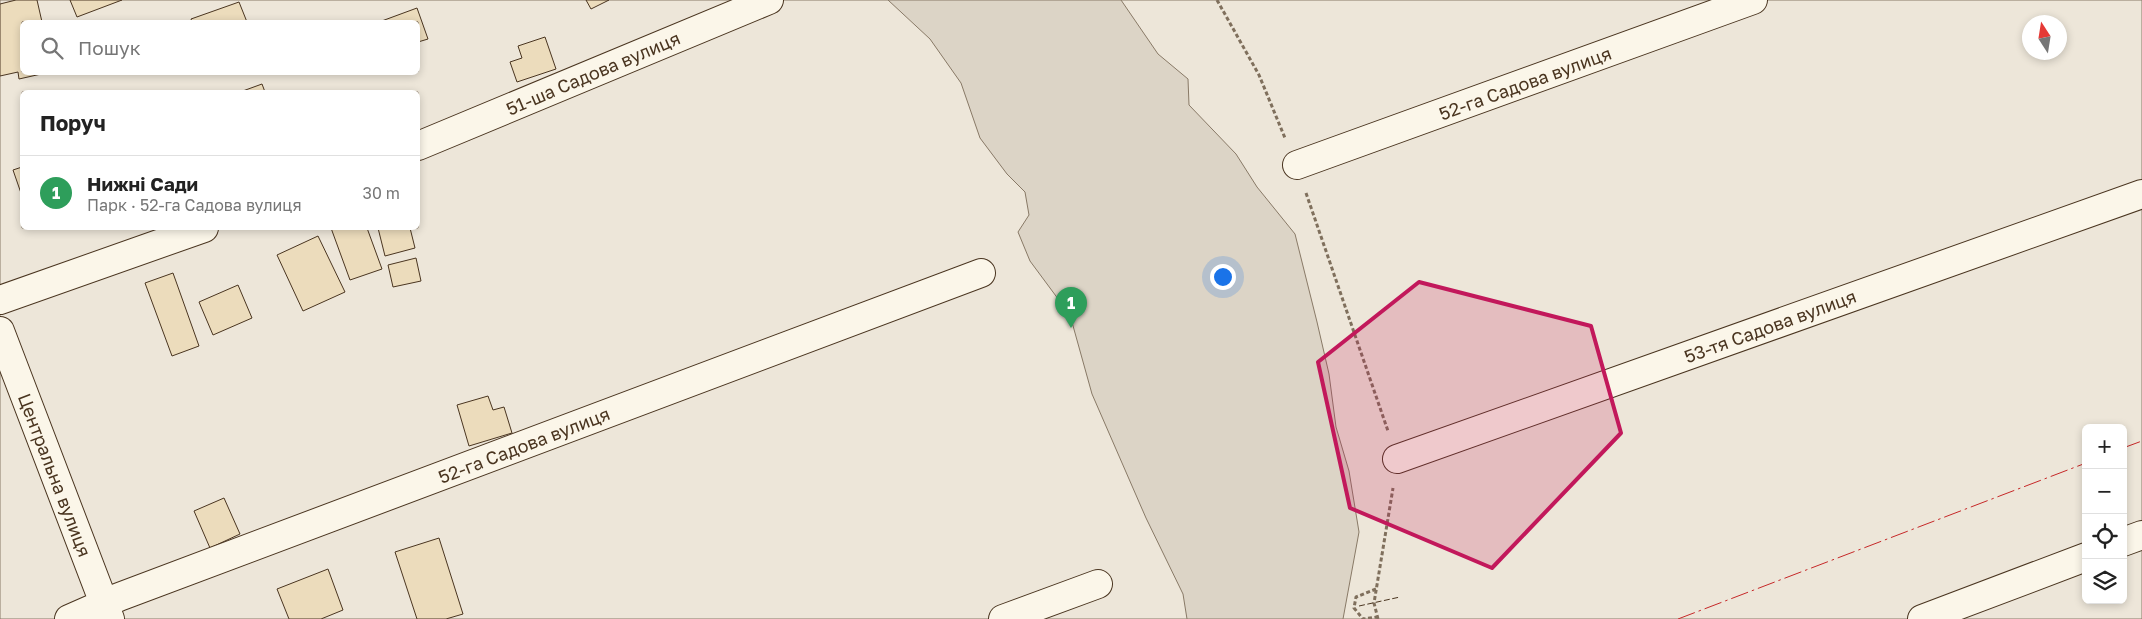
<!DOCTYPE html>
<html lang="uk">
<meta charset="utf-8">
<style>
:root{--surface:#fff;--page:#f2f2f2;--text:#222;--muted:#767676;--line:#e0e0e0;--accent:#ea580c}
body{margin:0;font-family:"Golos Text",sans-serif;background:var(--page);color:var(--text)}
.controls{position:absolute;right:15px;bottom:15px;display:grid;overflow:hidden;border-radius:8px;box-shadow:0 2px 8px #0003}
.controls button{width:45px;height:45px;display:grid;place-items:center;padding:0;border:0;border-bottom:1px solid var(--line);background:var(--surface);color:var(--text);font:25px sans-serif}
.compass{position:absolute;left:2022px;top:15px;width:45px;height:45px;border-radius:50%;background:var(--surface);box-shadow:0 2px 8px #0003;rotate:348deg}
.you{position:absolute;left:1222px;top:276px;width:18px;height:18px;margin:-12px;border:4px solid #fff;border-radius:50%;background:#1a73e8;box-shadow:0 0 0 8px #1a73e833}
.badge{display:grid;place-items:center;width:32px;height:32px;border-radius:50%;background:var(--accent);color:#fff;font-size:16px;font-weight:700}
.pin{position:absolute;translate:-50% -41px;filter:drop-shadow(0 1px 2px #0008)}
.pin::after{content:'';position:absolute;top:26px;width:18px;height:15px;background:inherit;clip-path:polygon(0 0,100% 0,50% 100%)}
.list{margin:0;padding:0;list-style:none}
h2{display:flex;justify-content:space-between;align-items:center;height:65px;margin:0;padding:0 20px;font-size:21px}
h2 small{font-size:16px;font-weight:400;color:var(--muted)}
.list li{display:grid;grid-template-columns:32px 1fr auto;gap:15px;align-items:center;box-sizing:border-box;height:75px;padding:0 20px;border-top:1px solid var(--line)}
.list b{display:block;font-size:19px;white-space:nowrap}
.list p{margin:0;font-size:16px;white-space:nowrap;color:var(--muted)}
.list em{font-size:16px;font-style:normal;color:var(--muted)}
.icon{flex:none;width:28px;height:28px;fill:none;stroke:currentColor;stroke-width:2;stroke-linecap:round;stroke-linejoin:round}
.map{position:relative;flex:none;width:2142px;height:619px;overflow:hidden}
.search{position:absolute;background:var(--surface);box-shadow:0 2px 8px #0003;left:20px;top:20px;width:400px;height:55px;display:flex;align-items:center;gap:12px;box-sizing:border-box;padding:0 18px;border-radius:8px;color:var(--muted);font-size:19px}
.panel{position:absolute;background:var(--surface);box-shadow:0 2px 8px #0003;left:20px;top:90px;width:400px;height:140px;border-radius:8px}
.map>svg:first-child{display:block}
</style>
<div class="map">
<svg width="2142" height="619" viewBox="0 0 2142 619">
<rect width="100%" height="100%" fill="#fbf6e9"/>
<path fill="#ede6d9" stroke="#887966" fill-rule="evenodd" d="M0,0H2142V619H0ZM22,22H418V72H22ZM2030,22H2060V52H2030ZM22,92H418V228H22ZM2086,428H2123V600H2086Z"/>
<path fill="#dcd4c6" stroke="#887966" d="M888,0H1121L1158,54L1188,79L1189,105L1236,154L1257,187L1295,234L1317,322L1329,374L1336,427L1349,471L1359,532L1343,619H1187L1183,594L1146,518L1092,394L1070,315L1030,261L1018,232L1029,215L1025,192L1007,174L980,138L961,83L930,39Z"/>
<path fill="#ecdcbc" stroke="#4a3520" d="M16,0H37L42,22H22V72H50L19,79L18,72L0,76V4Z
M70,0H122L77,17Z
M586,0H609L591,9Z
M239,2L247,22H192L191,19Z
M417,8L428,39L418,42V22H379Z
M545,37L556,69L517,82L510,62L522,58L518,46Z
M262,84L265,92H240Z
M22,167V196L13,170Z
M331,228H367L382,269L350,280Z
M378,228H410L415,248L385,256Z
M318,236L345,292L303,311L277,255Z
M416,258L421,281L393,287L388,265Z
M173,273L199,346L172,356L145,283Z
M238,285L252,318L213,335L199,302Z
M488,396L493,410L504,407L512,433L469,446L457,405Z
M224,498L240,534L210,548L194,511Z
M439,538L463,614L446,619H417L395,552Z
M328,569L343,610L321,619H289L277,589Z"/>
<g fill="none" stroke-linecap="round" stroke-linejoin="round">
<defs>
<path id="minor" d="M418,146L769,0
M1297,165L1753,0
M0,300L204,228
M0,331L110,619
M1397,459L2142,194
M2123,542L2142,535
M69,619L119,597L981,273
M1003,619L1098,584
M1922,619L2086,557"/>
</defs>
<use href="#minor" stroke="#4a3520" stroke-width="30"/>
<path stroke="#7f6f5c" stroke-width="3" stroke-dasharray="4 2.5" stroke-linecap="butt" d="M1217,0L1259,75L1285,138
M1306,193L1388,431
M1376,589L1356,597L1354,608L1363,619L1377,617
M1378,619L1374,603L1393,488"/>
<use href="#minor" stroke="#fbf6e9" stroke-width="28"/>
<path stroke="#4a3520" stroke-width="1" stroke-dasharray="6 2.5" stroke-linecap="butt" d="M1359,606L1400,597"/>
<path stroke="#c62828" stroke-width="1" stroke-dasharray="18 4 2.5 4" stroke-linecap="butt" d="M2123,448L2142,441
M1678,619L2086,463"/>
</g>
<path fill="#c2185b" fill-opacity="0.2" stroke="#c2185b" stroke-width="4" stroke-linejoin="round" d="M1419,282L1591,326L1621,433L1492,568L1350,508L1318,362Z"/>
<g text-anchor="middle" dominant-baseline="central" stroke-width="4" stroke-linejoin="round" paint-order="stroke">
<g font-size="18" fill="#4a3520" stroke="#fbf6e9">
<text transform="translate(593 73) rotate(-23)">51-ша Садова вулиця</text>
<text transform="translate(1525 83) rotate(-20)">52-га Садова вулиця</text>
<text transform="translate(1770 326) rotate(-20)">53-тя Садова вулиця</text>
<text transform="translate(524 445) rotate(-21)">52-га Садова вулиця</text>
<text transform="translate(55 475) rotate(69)">Центральна вулиця</text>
</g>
</g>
</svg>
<div class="controls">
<button>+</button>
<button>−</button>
<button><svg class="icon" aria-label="locate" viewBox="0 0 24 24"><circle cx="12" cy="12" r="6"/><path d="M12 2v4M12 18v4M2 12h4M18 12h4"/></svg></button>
<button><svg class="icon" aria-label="layers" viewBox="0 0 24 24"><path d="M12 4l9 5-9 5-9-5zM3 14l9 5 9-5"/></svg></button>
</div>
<svg class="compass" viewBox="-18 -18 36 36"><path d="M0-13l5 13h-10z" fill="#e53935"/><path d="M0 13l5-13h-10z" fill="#767676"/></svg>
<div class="you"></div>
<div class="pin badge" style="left:1071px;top:328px;background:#2e9e5b">1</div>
<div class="search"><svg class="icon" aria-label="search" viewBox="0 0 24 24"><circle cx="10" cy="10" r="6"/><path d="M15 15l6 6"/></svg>Пошук</div>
<section class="panel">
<h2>Поруч<small></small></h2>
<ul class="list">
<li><span class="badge" style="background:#2e9e5b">1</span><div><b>Нижні Сади</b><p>Парк · 52-га Садова вулиця</p></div><em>30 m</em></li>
</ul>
</section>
</div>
